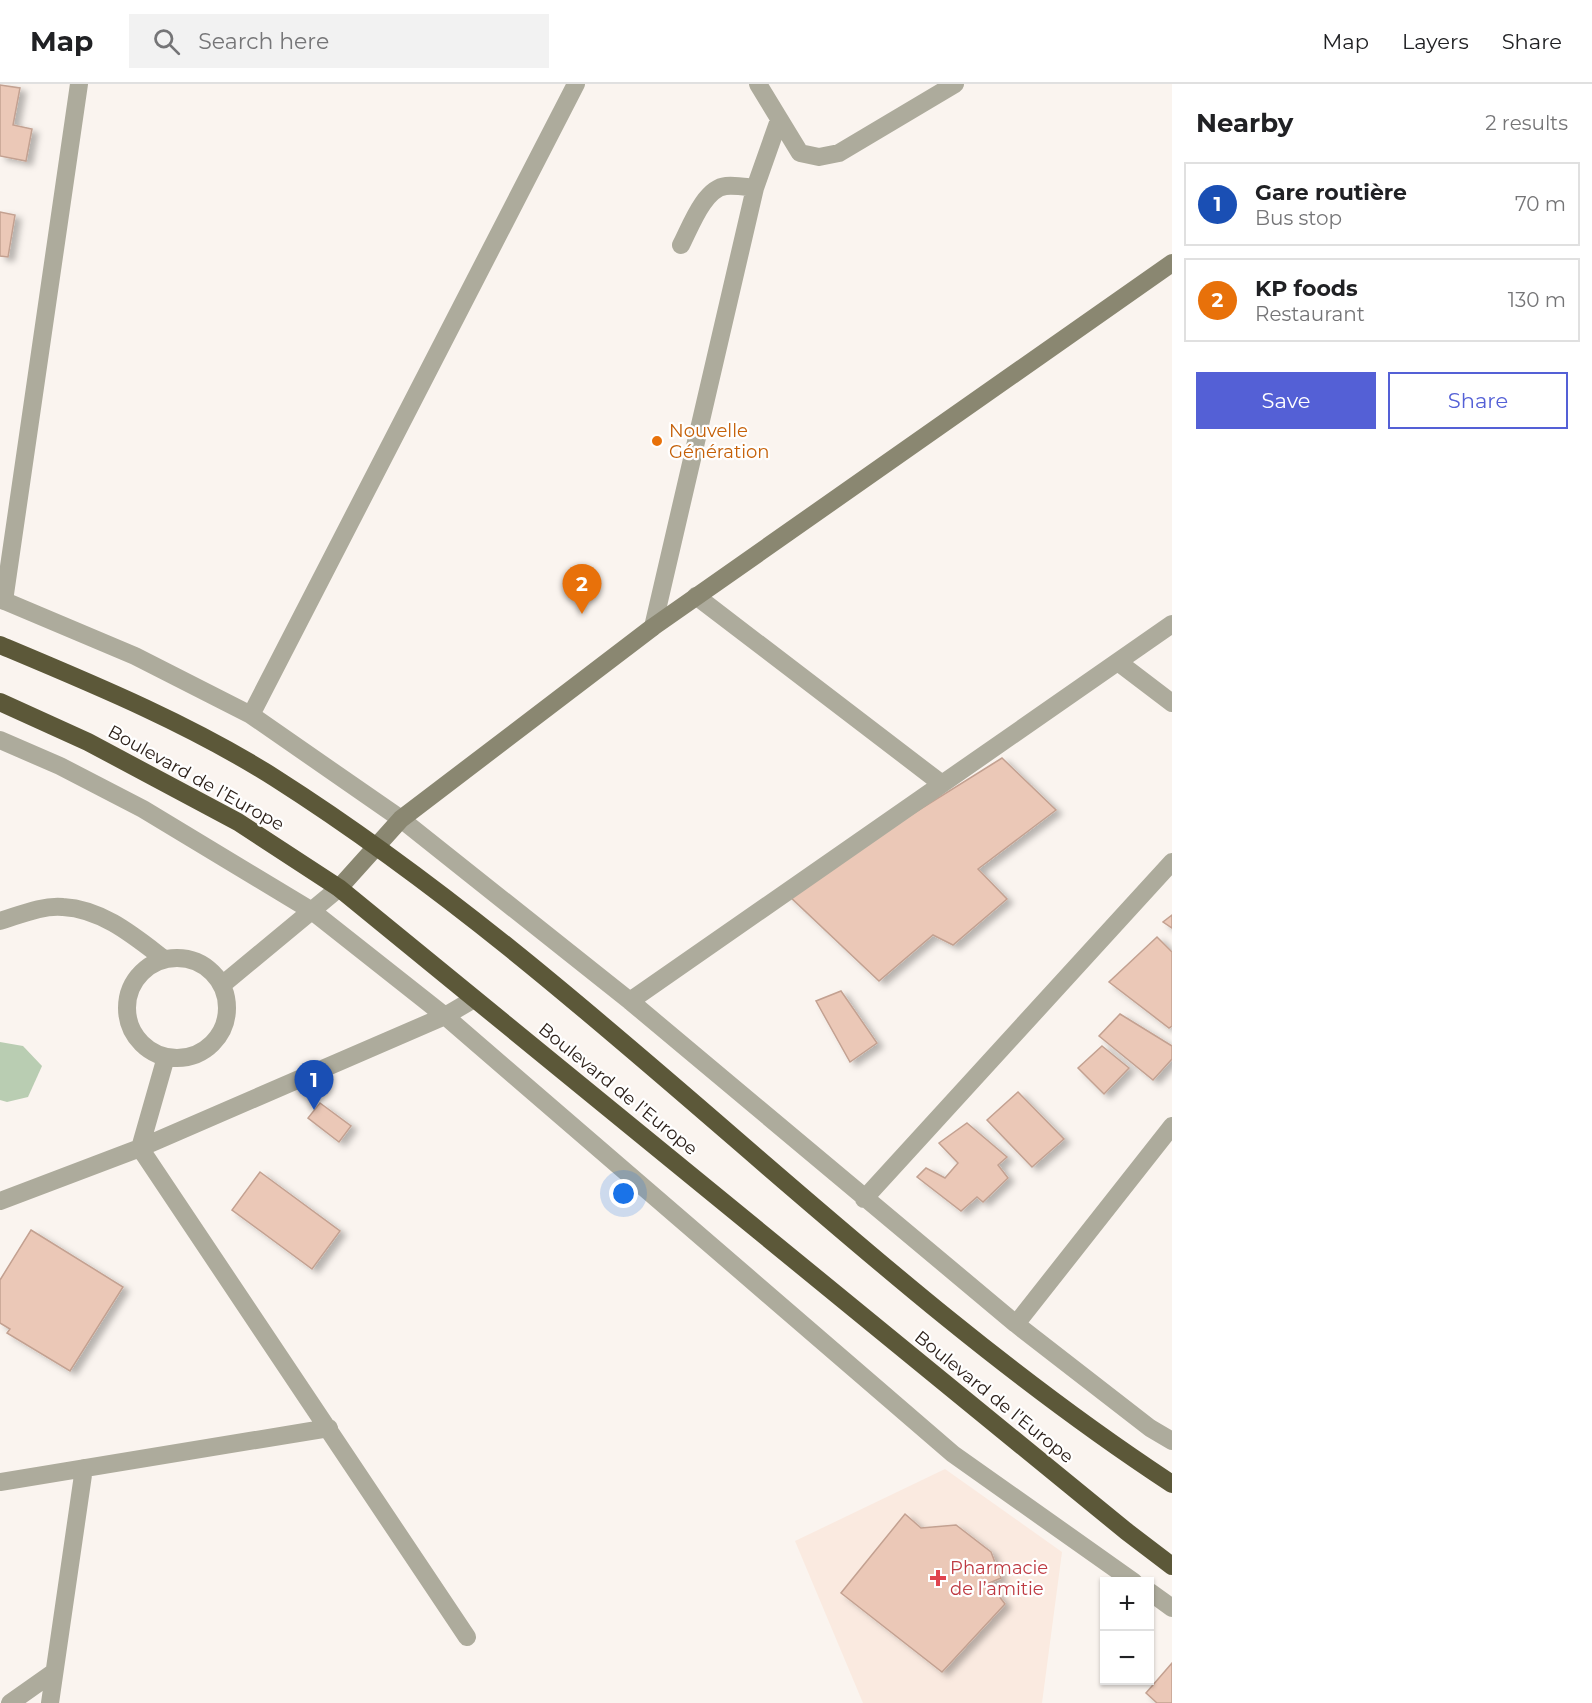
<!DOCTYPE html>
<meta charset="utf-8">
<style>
:root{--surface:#fff;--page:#f2f2f2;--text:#202124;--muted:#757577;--line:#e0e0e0;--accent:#5460d6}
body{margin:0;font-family:Montserrat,sans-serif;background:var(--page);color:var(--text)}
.controls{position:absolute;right:18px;bottom:18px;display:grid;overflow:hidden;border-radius:0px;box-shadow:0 2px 4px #0004}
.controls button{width:54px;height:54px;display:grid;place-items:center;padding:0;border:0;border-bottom:2px solid var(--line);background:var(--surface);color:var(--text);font:30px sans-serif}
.you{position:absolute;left:624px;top:1110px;width:21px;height:21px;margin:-15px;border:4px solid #fff;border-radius:50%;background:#1a73e8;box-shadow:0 0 0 9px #1a73e833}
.badge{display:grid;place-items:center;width:39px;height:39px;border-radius:50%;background:var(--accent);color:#fff;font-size:20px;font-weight:700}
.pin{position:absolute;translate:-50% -50px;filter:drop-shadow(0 2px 3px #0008)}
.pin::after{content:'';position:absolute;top:32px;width:21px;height:18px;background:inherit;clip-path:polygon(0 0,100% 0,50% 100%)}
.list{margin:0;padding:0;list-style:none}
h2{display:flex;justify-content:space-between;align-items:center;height:78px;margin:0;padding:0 24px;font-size:26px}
h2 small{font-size:20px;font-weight:400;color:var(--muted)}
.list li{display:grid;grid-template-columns:39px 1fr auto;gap:18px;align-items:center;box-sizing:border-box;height:84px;margin:0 12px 12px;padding:0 12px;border:2px solid var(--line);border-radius:0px}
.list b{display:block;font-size:22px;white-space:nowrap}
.list p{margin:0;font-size:20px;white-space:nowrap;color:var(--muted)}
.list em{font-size:20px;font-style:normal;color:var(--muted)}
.actions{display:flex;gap:12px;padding:18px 24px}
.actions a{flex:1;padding:14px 0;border:2px solid var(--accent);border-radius:0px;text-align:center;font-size:21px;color:var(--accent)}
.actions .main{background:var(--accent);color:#fff}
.icon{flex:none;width:33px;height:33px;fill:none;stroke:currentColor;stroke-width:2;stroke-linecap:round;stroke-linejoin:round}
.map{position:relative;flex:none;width:1172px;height:1619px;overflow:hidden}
header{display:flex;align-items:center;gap:36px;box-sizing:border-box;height:84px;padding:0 30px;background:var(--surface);border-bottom:2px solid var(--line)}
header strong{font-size:28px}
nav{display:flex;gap:33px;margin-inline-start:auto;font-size:21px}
.search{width:420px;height:54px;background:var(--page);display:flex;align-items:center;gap:15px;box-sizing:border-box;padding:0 21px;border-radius:0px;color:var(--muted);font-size:22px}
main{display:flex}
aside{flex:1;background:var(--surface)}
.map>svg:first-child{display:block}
</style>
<header>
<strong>Map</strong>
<div class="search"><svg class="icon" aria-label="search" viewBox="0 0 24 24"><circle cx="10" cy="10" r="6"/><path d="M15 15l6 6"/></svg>Search here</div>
<nav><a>Map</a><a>Layers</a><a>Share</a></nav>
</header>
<main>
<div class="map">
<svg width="1172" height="1619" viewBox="0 0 1172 1619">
<defs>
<filter id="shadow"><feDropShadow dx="6" dy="4" stdDeviation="3" flood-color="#0004"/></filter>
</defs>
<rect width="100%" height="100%" fill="#faf4ef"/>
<path fill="#faeae0" d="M945,1385L1062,1468L1042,1619H863L795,1457Z"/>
<path fill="#b9cdb2" d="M0,958L23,962L42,982L28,1013L7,1018L0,1016Z"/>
<path fill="#ebc8b7" stroke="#c3a191" stroke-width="1.5" filter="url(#shadow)" d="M0,1L20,4L13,41L32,45L26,77L0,72Z
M0,128L15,131L8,173L0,172Z
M1002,674L1056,726L978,785L1007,815L953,861L933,851L879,897L786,809Z
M1172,831V844L1163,838Z
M1157,853L1172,868V942L1169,944L1109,898Z
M841,907L877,959L850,978L816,917Z
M1120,930L1172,962V975L1153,996L1099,952Z
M1102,962L1129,984L1104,1010L1078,984Z
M1018,1008L1064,1055L1032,1083L987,1036Z
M320,1019L351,1042L339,1058L308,1034Z
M967,1039L1007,1073L998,1081L1008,1094L983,1118L977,1113L961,1127L917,1093L926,1084L945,1094L958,1079L939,1059Z
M260,1088L340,1147L312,1185L232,1126Z
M31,1146L123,1203L70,1287L7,1249L10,1245L0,1239V1196Z
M905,1430L921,1444L956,1441L991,1468L1001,1494L989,1499L1005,1520L942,1588L841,1509Z
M1172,1579V1619H1157L1146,1609Z"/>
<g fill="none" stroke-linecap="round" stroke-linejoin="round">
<path stroke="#adab9c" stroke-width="18" d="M758,0L800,69L819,73L839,69L955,0
M681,161C690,144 704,104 726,102C735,101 746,103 755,104
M696,512L942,700
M0,515L135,572L251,631L401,735L630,917L1016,1240L1150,1344L1172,1357
M4,517L79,0
M653,543L755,104L779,36
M1118,578L1172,619
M251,631L576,0
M0,656L60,682L143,725L312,827L445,932L953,1370L1134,1498
M0,837C20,831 42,821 63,823C102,825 134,852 164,875
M127 924a50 50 0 1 1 100 0a50 50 0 1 1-100 0Z
M222,901L339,804
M630,917L1172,540
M140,1064L467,1553
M140,1064L166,973
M864,1115L1172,778
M0,1117L140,1064L445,932L474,915
M1016,1240L1172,1042
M0,1398L329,1344
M1150,1508L1172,1524
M10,1619L54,1588
M50,1619L84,1384"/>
<path stroke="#8a8771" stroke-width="18" d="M339,804L401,735L653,543L1172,179"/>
<path stroke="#5c5839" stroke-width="18" d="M0,561C93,600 190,640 275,694C597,899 853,1191 1172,1400
M0,618L88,658L238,738L339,804L1126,1447L1172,1482"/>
</g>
<circle fill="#e8710a" stroke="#fff" stroke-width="2" cx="657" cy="357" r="6"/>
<path fill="#e0444e" stroke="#fff" stroke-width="2" d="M935 1485h6v6h6v6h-6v6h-6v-6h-6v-6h6z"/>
<g text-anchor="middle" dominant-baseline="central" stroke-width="4.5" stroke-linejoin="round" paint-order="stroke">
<g font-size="18" fill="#c56008" stroke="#fff" text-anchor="start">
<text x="669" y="347">Nouvelle<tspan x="669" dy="21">Génération</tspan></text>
</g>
<g font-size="18" fill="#2d211a" stroke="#fff">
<text transform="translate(196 694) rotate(29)">Boulevard de l’Europe</text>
<text transform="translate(618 1005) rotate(39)">Boulevard de l’Europe</text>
<text transform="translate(994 1313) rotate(39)">Boulevard de l’Europe</text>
</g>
<g font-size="18" fill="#be3a42" stroke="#fff" text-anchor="start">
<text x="950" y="1484">Pharmacie<tspan x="950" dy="21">de l’amitie</tspan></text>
</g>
</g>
</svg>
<div class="controls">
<button>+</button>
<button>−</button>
</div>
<div class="you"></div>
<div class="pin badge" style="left:314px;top:1026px;background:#1a4fb4">1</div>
<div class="pin badge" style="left:582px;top:530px;background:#e8710a">2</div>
</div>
<aside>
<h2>Nearby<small>2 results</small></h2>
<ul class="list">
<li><span class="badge" style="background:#1a4fb4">1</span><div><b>Gare routière</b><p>Bus stop</p></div><em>70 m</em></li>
<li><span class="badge" style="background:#e8710a">2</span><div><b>KP foods</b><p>Restaurant</p></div><em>130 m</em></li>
</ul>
<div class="actions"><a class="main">Save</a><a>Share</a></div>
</aside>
</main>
